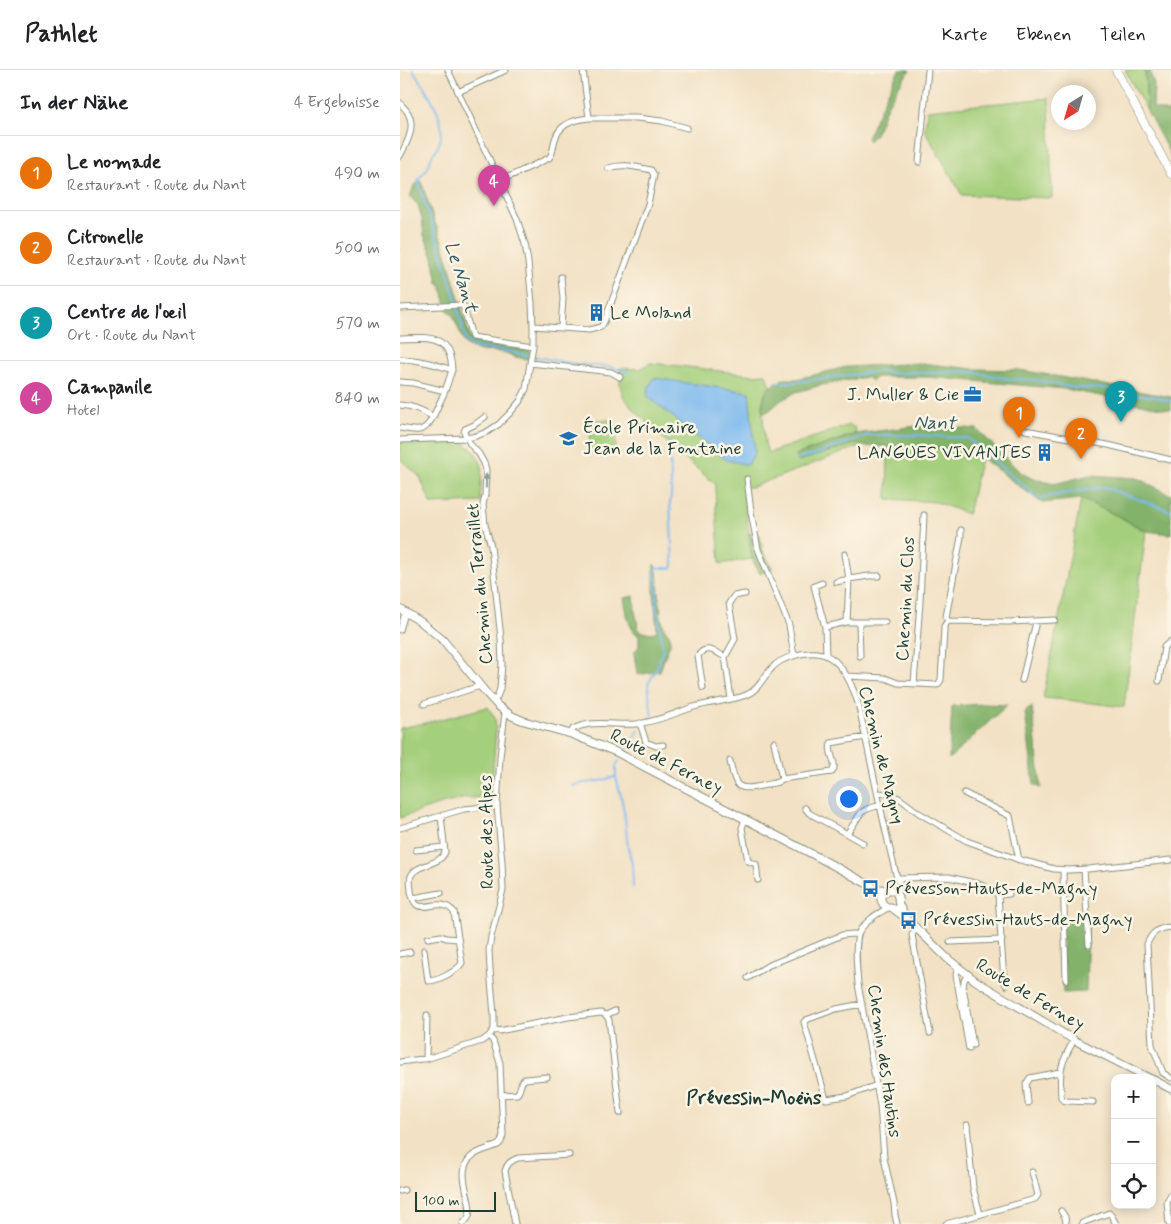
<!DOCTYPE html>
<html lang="de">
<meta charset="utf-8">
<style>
:root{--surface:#fff;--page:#f6f6f6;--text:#202124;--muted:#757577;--line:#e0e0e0;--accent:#b45309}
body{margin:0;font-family:Mynerve,sans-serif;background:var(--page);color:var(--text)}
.controls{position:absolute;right:15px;bottom:15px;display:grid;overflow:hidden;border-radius:10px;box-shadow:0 2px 12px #0003}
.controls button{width:45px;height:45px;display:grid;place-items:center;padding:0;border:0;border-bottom:1px solid var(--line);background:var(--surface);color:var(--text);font:25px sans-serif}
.compass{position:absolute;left:651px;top:15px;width:45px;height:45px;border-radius:50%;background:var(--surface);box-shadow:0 2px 12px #0003;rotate:217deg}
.scale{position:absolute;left:15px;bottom:12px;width:81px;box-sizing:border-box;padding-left:5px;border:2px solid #1f3d34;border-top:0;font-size:14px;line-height:18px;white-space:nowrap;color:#1f3d34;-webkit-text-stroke:4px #fcf5e5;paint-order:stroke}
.you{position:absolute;left:448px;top:728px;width:18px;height:18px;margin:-12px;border:4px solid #fff;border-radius:50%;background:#1a73e8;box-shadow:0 0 0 8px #1a73e833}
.badge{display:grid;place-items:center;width:32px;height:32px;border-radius:50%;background:var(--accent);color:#fff;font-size:16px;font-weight:700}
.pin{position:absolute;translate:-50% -41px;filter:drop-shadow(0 1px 2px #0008)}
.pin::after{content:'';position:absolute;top:26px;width:18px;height:15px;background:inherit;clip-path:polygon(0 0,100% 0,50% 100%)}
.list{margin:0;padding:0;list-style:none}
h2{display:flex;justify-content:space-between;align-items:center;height:65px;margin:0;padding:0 20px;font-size:21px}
h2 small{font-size:16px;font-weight:400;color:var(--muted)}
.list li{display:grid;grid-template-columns:32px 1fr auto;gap:15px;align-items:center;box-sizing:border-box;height:75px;padding:0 20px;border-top:1px solid var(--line)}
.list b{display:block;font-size:19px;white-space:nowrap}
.list p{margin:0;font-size:16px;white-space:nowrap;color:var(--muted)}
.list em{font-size:16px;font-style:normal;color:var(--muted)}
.icon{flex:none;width:28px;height:28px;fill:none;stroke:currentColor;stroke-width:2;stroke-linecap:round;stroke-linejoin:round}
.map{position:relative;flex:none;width:771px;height:1154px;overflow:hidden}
header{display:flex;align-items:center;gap:30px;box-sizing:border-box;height:70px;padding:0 25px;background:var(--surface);border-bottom:1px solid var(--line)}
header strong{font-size:24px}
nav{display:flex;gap:28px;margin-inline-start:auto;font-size:18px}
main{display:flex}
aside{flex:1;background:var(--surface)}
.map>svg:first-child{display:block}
</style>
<header>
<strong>Pathlet</strong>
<nav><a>Karte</a><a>Ebenen</a><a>Teilen</a></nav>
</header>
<main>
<aside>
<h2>In der Nähe<small>4 Ergebnisse</small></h2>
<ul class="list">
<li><span class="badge" style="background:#e8710a">1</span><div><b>Le nomade</b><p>Restaurant · Route du Nant</p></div><em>490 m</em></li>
<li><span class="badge" style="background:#e8710a">2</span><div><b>Citronelle</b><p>Restaurant · Route du Nant</p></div><em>500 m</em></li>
<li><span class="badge" style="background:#0f9aa8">3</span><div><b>Centre de l'œil</b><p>Ort · Route du Nant</p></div><em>570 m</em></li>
<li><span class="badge" style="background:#d1479c">4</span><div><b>Campanile</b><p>Hotel</p></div><em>840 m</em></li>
</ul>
</aside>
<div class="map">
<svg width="771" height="1154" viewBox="0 0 771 1154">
<rect width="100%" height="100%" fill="#fcf5e5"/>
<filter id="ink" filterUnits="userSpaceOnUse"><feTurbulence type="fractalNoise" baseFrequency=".02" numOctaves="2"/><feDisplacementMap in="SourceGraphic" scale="10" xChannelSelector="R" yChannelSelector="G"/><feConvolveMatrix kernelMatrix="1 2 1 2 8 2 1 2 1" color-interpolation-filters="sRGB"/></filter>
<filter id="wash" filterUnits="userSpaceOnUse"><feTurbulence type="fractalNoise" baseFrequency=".0096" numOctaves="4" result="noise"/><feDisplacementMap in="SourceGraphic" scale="20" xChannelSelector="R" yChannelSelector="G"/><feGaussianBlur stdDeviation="1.12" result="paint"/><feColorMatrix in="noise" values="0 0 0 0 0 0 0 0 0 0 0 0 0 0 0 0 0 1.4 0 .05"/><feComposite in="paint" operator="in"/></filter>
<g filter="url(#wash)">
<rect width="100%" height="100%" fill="#f2e1c4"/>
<path fill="#a4cf7b" stroke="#628658" d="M725,0H745L747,41Z
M649,28L652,128L562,125L525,61L527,40Z
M249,293L272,295L353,305L366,304L370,317L365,324L362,336L365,373L368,383L449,355L456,358L455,364L396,385L398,391L458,372L460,376L352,417H343L352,489L320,494L316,440L315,414L274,379L234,340L223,326L220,315V298L240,299Z
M189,350H215L216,383H190Z
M0,371L56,372L62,371L75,382L82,395L80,432L31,434L20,407L0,389Z
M488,377L570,379L581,387L568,444L536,432L487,429Z
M681,429L716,445L746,461L724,637L667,630L643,628L659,547Z
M88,637L95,648L96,659L91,727L66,728L38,735L0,748V658L30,652Z"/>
<path fill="#83b26b" stroke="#517850" d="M499,0H510C501,12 493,25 486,38C481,49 479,62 469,71L467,68L485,28Z
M745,0H750L751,6L754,13L753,38L771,43V86L747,41Z
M21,111L34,151L37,157L45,180L70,268C87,277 110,278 129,280L130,282L128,289L115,287L104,282L81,281L68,276L64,272L53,246L47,240L41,215L38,213L33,187L24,165L22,149L18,135L10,127L14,115Z
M520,293L574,299L619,300L650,305L671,309L771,327V340L665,319L527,307H476L472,311L466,307L422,315L396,322L380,331L370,340L363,344L362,336L365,324L370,317L383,309H397L446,297Z
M525,355L577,359L620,402L631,408L654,414L690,405L737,408L771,425V464L746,461L716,445L681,429L642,433L570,379L460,376L458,373L398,391L396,385L455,364Z
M349,463L360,465L363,481L373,499L368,500L360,504L352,489Z
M254,494L257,501L261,548L264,558L270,566V574L265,586L260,601L237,605L234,583L239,576V566C227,558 227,541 224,528L234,526L235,541L239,560C244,563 251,564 257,561L254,523Z
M584,634L607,635L549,689L552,636Z
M632,637L641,718L634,715L625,642Z
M688,847L686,922L663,923L662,854L671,848Z"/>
<path fill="#7cb9ef" stroke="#4e7b92" d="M254,308L349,322L355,382L348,395L326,390L247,326L249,317Z"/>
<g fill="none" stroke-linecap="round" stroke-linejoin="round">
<path stroke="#7cb9ef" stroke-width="2" d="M13,0C26,20 52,53 37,78C36,80 34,82 33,84C30,89 29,94 27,99C24,103 20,106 18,111L55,226L66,272L70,275L82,279L101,280L175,294L210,297L229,302
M376,312H396L483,301L498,304L512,302L533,303L566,301L610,309L637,310L674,318L710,319L731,324L752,326L771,331
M395,389L414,385L467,365H514L567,368L638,428L704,417L771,441
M252,648L248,614L258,596L263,579L256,535L257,531L255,501L256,498H272L273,496L270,433C274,412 268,392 270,372
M231,672L239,660
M227,680L228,678
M219,691L216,696V707L222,731L225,748L228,778L232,793L233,817
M173,716C186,711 203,713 216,706"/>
</g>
</g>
<g filter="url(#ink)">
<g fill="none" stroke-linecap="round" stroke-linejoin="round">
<defs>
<path id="minor" d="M58,22L106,0
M0,33C2,36 6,39 8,43C16,57 7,73 0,86
M189,48H237L262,51L287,58
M519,92L528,0
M100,111L149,88C153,84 153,79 154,73C158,54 172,50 189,48L183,0
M161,207L163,229L161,257
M0,238L63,235L72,267L133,276
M133,256L189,260L201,257L204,252L248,134L254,105L251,100C234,97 225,93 208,98
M0,268C28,267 50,263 52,300
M0,289C18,289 35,294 52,300L45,321
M130,293L211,302L220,307
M0,312L13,313L45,321L33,347
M0,335C13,336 23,340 33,347C24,364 17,361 0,358
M85,347L74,355L65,359L64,362L70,374L79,384L84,393L86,400L85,425L83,435L85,455L91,476L101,569L102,594L100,619L97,627L94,632
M625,360L708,375L771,390
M0,370L67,368L76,366L87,362L99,354L110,343L120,331L126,319L130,293L133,276V256L132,233L128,192L125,174L117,149L48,0
M347,409L351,442L358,479L389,555L394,586
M436,512L449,509L445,484
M422,513L414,516L425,557
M548,551L546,547L561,467V460
M447,552L449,509L469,506H479
M459,552L460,586
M0,560L5,543
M426,585L425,557L447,552H485
M447,606L485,608L498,613L537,615L539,613L541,610L544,560V556L548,551L609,552L655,550
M622,610L636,552
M759,611L764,577L771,571
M514,614L520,532L524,445
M303,618L298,586C305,574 316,582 325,587
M331,629L325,587L335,569L329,533L334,526L345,524
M24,634L80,616
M240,653L246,672L256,676L263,675
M171,664L173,659C193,649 215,656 236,654C257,652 275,643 294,637C311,632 331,631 346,625C359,620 363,607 372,598C381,587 404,582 417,583C440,585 452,614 458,633C471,691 482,750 497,808C501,814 499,819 498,824
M374,672L382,709
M330,691C332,699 333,709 338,715C346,722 368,714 378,712L382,709L432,702C439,693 427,685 431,673L466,667
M478,723L488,724L499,728L519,743L567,771L617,789L654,799L669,800L688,799L771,790
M564,723L610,746L619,790
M405,738L409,743L447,764L461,743L467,739L481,735
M345,749L342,758L348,791L356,794L358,810
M0,758L64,739L97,736
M447,764L463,773
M16,780L44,777
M684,799L689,875
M663,800L666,910
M497,808L549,807L579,814L594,821L598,825L604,911L606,915
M598,825L609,824
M13,828L41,823
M489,837C484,841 477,843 472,848C467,852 462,856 459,862C454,876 457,899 458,914L480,1035L484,1088L494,1133L495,1145L497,1154
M771,857C758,858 752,862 747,874L752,975L763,1003L771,1008
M516,858L512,865L530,963
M28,868L41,866L46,868L58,869
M550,872L602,870
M24,880L28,911C38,911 57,901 62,893L54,842C41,827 26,841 17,835C13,832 12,826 11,821C11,817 9,810 11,806C17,793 40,796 45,782L41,746
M0,884L10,882
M558,897L556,905L569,979
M567,905L564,911L563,917L573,975
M348,908L367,896L442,865L453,864L458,865
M462,934L436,939L406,950L404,952L426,1029L447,1026L477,1015
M206,945L209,950L220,1043
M94,959L99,961L168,947L201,943L206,945L215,941
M674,970C661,993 659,999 661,1027L663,1030L667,1031L693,1032
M26,989L27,945
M0,992L29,988L82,971L89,966L94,959V945L90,899L89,880L91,867L103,820L102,792L97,736L100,687L105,642
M101,1025L117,1024C122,1019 119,1012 125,1009L147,1007
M628,1033L626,1014L630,1008L660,1002
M567,1055L573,1118L580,1144
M0,1121L4,1120
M661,1141L665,1147L666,1154
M682,1153L709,1143L711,1145L716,1154
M63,1154C63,1153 68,1149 68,1148C76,1135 54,1104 70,1088C76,1081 89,1079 98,1075L101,1072L103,1065L100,993L93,971L89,966
M115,1154L105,1101C107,1094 110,1091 118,1088L169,1085
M546,1154L635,1129L638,1125L632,1102
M769,1154L767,1132L771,1125"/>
<path id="secondary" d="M0,539L21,552L43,570L87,624L98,636L112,646L124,651L171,664L216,682L412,784L475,818L486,820H492L496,822L498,827L499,835L507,849
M486,820L481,826V830L483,834L487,837H491L507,849L548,889L576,911L674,970L749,1008
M752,1009L771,1019"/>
<path id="primary" d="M716,0L771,104"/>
</defs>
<use href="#minor" stroke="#888f7c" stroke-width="7"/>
<use href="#secondary" stroke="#888f7c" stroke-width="9"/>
<use href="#primary" stroke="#888f7c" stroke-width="9"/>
<use href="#minor" stroke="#fff" stroke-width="5"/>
<use href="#secondary" stroke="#fff" stroke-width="7"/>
<use href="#primary" stroke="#fff" stroke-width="8"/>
</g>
<defs><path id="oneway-solid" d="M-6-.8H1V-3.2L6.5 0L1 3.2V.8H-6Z" transform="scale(1.25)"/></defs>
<use fill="#8f9e9a" href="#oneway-solid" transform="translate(86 411) rotate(-89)"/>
</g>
<defs>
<symbol id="building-bare" viewBox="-9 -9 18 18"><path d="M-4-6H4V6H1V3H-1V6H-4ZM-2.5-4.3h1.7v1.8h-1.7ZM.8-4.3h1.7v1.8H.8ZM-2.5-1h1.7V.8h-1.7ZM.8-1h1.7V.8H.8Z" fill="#1f6fb2" stroke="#fcf5e5" stroke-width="2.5" paint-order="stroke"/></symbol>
<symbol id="office-bare" viewBox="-9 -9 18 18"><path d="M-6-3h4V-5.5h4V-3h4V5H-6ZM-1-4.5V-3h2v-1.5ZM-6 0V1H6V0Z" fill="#1f6fb2" stroke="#fcf5e5" stroke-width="2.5" paint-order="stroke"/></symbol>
<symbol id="school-bare" viewBox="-9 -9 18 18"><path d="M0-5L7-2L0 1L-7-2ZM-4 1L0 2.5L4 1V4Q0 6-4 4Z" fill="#1f6fb2" stroke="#fcf5e5" stroke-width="2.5" paint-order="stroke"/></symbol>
<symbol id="bus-bare" viewBox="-9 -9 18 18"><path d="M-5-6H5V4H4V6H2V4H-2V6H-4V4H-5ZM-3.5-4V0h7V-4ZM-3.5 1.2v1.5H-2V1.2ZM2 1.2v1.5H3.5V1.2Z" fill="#1f6fb2" stroke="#fcf5e5" stroke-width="2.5" paint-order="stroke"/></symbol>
</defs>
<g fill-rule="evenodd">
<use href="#building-bare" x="184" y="230" width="25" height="25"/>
<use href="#office-bare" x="560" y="312" width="25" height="25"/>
<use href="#school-bare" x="156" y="356" width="25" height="25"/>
<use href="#building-bare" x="632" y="370" width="25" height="25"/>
<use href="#bus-bare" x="458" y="806" width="25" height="25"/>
<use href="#bus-bare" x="496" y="838" width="25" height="25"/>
</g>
<g text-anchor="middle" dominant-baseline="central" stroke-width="5" stroke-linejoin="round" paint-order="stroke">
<g font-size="18" fill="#1f3d34" stroke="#fcf5e5" text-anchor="start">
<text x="210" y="243">Le Moland</text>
<text x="559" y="325" text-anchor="end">J. Muller &amp; Cie</text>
<text x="183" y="358">École Primaire<tspan x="183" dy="21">Jean de la Fontaine</tspan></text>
<text x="631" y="383" text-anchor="end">LANGUES VIVANTES</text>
<text x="485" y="819">Prévesson-Hauts-de-Magny</text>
<text x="523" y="850">Prévessin-Hauts-de-Magny</text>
</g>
<g font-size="18" fill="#1f3d34" stroke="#fcf5e5">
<text transform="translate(80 514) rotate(-95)">Chemin du Terraillet</text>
<text transform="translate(506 529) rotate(-87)">Chemin du Clos</text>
<text transform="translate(481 685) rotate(76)">Chemin de Magny</text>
<text transform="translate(266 692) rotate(27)">Route de Ferney</text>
<text transform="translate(87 762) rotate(-91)">Route des Alpes</text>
<text transform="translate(630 925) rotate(31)">Route de Ferney</text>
<text transform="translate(484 991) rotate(82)">Chemin des Hautins</text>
</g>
<g font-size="19" font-style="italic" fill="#365c63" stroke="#fcf5e5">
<text transform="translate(61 207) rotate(73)">Le Nant</text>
<text transform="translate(535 353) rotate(2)">Nant</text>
</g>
<g font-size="19" font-weight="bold" fill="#1f3d34" stroke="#fcf5e5">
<text x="354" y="1028">Prévessin-Moëns</text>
</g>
</g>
</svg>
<div class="controls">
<button>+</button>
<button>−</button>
<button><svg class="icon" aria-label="locate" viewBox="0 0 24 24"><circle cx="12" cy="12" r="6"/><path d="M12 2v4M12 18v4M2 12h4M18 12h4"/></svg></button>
</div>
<svg class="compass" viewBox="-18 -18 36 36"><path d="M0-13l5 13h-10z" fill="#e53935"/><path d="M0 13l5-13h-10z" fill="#757577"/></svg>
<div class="scale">100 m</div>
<div class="you"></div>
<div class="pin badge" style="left:619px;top:368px;background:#e8710a">1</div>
<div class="pin badge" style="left:681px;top:389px;background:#e8710a">2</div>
<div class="pin badge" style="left:721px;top:352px;background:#0f9aa8">3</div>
<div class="pin badge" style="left:94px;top:136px;background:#d1479c">4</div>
</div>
</main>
